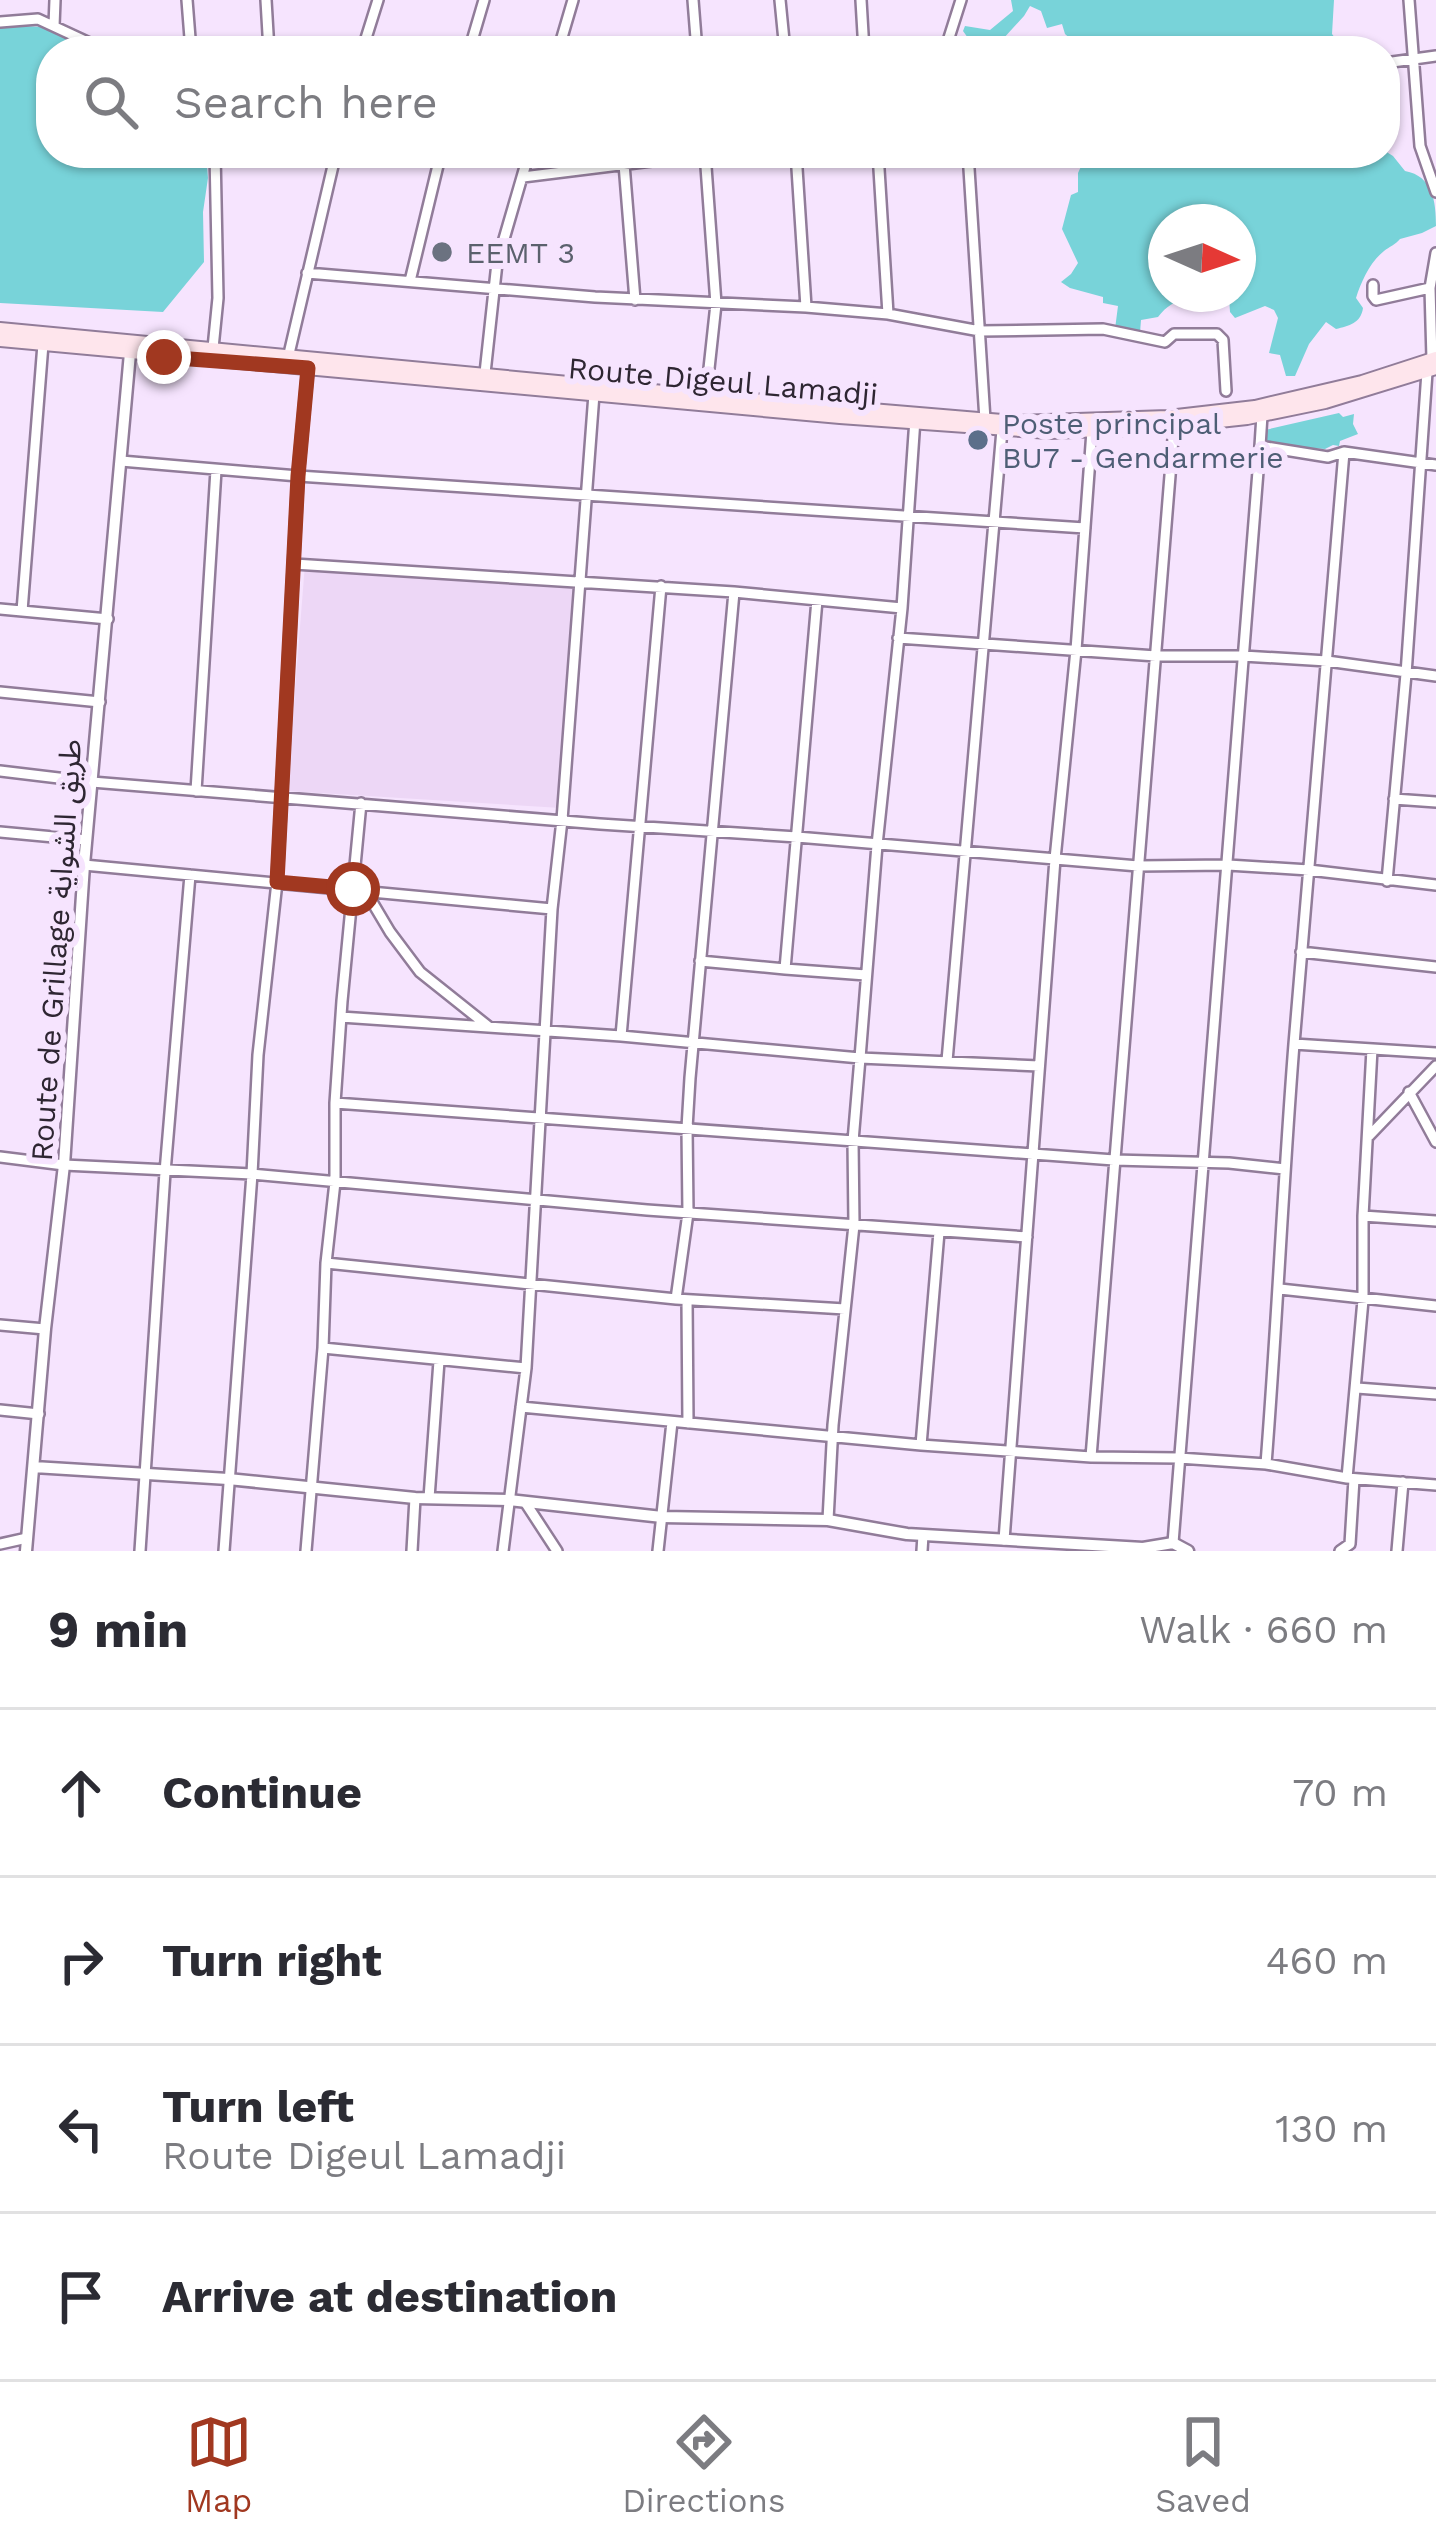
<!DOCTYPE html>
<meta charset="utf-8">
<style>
:root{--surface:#fff;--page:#f2f2f3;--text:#2b2b33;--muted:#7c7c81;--line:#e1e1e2;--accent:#a13820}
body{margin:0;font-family:"Work Sans","Noto Sans Arabic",sans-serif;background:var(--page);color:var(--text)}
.compass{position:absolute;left:1148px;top:204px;width:108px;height:108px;border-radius:50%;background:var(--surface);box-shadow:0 3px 9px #0004;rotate:93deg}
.stop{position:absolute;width:36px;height:36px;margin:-27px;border:9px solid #a13820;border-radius:50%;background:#fff}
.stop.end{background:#a13820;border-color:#fff;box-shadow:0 3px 12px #0008}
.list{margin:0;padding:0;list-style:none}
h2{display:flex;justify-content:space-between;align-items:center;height:156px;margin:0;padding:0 48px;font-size:51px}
h2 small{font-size:39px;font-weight:400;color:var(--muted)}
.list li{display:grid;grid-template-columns:78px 1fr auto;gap:36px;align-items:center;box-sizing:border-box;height:168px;padding:0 48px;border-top:3px solid var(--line)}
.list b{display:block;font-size:45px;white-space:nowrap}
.list p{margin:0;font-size:39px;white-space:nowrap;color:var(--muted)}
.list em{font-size:39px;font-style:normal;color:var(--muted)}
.icon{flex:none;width:66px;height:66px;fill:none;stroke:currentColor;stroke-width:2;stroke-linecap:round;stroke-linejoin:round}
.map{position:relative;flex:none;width:1436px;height:1551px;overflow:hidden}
.search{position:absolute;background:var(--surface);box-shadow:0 3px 9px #0004;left:36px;right:36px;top:36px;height:132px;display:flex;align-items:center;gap:30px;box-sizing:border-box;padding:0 42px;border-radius:48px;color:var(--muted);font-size:45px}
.sheet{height:828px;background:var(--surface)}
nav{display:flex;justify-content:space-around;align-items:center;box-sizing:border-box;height:168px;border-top:3px solid var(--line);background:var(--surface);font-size:33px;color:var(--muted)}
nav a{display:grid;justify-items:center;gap:6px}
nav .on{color:var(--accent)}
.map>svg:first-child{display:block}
</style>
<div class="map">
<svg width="1436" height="1551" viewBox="0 0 1436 1551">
<rect width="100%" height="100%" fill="#f6e4fe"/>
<path fill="#edd7f6" d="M305,564L575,584L561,808L287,791Z"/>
<path fill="#78d3d9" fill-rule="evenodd" d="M1011,0H1334L1332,34L1345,51H1070L1073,41L1065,34L1062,24L1047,28L1041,11L1030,6L1024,16L992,51H973V45L963,31L965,26L990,30L1013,11Z
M0,25L46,27L95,51H51V153H206L208,178L203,212L204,262L163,312L0,303Z
M1385,151L1393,156L1405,171C1433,176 1436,202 1436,226L1422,233L1400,239C1396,244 1389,247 1384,251C1370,262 1361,282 1356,298L1363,308C1361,323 1349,326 1336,329L1326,322L1309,344L1295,376H1286L1280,355L1269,353L1278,318L1274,310L1265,306L1235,318L1230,312L1229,298L1197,297L1196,301C1179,298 1168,304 1158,317L1141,320L1140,333L1115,329L1118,306L1103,303V297L1070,288L1061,282L1071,274L1078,263L1062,229L1071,195L1078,192V173L1084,160L1082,153H1385ZM1166,222H1238V294H1166Z
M1339,413L1343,417L1354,414L1353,424L1358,434L1340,441L1339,446L1333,445L1325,449L1264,445L1265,430Z"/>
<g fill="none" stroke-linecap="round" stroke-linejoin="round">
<defs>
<path id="minor" d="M187,0L191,51
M266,0L269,51
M693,0L697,51
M780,0L785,51
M861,0L864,51
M1409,0L1420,146L1436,192
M0,22L38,19L107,51
M54,26L55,0
M362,51L378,0
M469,51L484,0
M558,51L573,0
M912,51L947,44L961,0
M1385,63L1436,56
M705,153L716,304L706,396
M796,153L806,307
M878,153L888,314
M968,153L985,420
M624,164L635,300
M523,177L716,153
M307,273L595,297L806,307L888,314L980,331L1103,329L1165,342L1174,334H1217L1223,340L1226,391
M410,281L441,153
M1373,285V296L1376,300L1430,288
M213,348L218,298L215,153
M288,358L336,153
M1432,359L1430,288L1436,253
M485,373L497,263L529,153
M1262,415L1260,446L1328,457L1344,452L1436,465
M121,461L298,476L1085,528
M294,564L734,592
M817,600L785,969L866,975
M0,609L108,619
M22,611L43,344
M898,638L1156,656H1243L1327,661L1436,676
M0,692L100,702
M0,771L92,782L600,824L797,837L1138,866L1228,865L1309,870L1436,885
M196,791L216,470
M1394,799L1436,802
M0,832L86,840
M84,865L552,909
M1387,881L1406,674L1427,372
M365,890L390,932L420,972L489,1027
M1301,952L1436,967
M700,961L785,969
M341,1017L621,1036L860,1058L1039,1066
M621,1036L661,586
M1294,1044L1436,1053
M947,1061L1002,430
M1409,1092L1436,1142
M335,1103L1114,1160L1229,1163L1285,1169
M1369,1136L1436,1066
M0,1157L64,1165L252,1174L647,1210L1027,1237
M1363,1216L1436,1221
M326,1263L676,1299L845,1309
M1280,1289L1436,1306
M676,1299L688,1213L687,1128L690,1078L734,592L902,608
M687,1300L688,1423
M0,1325L45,1329
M323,1348L526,1368
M1357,1388L1436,1394
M521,1407L921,1445L1091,1457L1179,1458L1266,1464L1347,1478L1436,1485
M0,1410L39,1414
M921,1445L939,1232
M1091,1457L1174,426
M1266,1464C1277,1324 1283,1184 1294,1044C1309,847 1328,650 1344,452
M1347,1478L1363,1300V1216L1372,1049
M429,1498L439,1361
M525,1502L557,1551
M828,1520L833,1425L854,1225L853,1141L860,1058L877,845L902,608L915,419
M1004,1540L1055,859L1076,650L1092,431
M1173,1543L1260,446
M0,1544L27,1538
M140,1551L165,1172L190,875
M224,1551L252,1174L258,1055L277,882L298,476L308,368
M306,1551L323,1348L326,1263L335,1182V1103L342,1001L361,803
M412,1551L415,1498
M503,1551L526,1368L552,909L562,820L594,394
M658,1551L672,1422
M922,1551L923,1535
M1340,1551L1350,1544L1354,1479
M1397,1551L1403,1482"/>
<path id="tertiary" d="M34,1467L228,1479L415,1498L509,1500L662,1517L828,1520L907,1534L1143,1548L1173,1543L1188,1551
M26,1551L45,1329L64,1165L84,865L130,353"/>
<path id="secondary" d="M0,329L706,396L1014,422L1168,417L1255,407L1362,382L1436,358
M0,340L840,417L1049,432L1155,428L1247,418L1325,402L1436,368"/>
</defs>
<use href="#minor" stroke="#917c99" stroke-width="14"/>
<use href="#tertiary" stroke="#917c99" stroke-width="15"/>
<use href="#secondary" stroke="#917c99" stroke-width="16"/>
<use href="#minor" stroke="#fff" stroke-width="9"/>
<use href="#tertiary" stroke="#fff" stroke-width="10"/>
<use href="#secondary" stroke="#fee5ec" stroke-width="12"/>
</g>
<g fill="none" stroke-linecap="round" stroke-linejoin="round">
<path stroke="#a13820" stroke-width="15" d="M164,357L308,368L298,476L277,882L353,889"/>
</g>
<circle fill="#6b7280" stroke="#f6e4fe" stroke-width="4.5" cx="442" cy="252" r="12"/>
<circle fill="#5c6f8a" stroke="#f6e4fe" stroke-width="4.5" cx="978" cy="440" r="12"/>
<g text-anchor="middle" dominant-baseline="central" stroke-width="12" stroke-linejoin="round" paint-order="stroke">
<g font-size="30" fill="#5b616d" stroke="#f6e4fe" text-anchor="start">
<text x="466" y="252">EEMT 3</text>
</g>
<g font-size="30" fill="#2e2632" stroke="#f6e4fe">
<text transform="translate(723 381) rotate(5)">Route Digeul Lamadji</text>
<text transform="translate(56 950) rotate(-86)">Route de Grillage طريق الشواية</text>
</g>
<g font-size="30" fill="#4e5e75" stroke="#f6e4fe" text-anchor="start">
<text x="1002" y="423">Poste principal<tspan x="1002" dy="34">BU7 - Gendarmerie</tspan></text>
</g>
</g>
</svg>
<svg class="compass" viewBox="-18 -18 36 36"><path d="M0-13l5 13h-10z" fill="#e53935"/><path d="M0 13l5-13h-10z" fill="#7c7c81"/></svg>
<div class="stop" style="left:353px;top:889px"></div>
<div class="stop end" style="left:164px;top:357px"></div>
<div class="search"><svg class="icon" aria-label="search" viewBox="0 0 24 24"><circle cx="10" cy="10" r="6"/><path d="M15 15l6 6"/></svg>Search here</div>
</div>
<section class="sheet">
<h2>9 min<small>Walk · 660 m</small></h2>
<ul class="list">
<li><svg class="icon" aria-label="ahead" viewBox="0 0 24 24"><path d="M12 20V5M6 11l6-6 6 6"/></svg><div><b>Continue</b></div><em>70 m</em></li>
<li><svg class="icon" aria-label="right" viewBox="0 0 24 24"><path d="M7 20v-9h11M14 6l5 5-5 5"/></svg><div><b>Turn right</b></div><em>460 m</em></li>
<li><svg class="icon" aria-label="left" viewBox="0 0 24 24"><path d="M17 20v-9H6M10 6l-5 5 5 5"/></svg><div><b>Turn left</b><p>Route Digeul Lamadji</p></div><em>130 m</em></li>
<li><svg class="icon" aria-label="arrive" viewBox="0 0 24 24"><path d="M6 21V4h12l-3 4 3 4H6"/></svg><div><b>Arrive at destination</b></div></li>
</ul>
</section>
<nav>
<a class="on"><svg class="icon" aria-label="map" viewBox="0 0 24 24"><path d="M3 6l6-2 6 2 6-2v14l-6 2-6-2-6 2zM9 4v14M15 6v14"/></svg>Map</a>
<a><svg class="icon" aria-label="directions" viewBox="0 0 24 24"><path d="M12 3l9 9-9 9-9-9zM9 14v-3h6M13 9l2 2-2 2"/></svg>Directions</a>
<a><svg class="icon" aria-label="saved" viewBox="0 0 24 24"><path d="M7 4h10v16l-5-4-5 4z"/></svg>Saved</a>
</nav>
